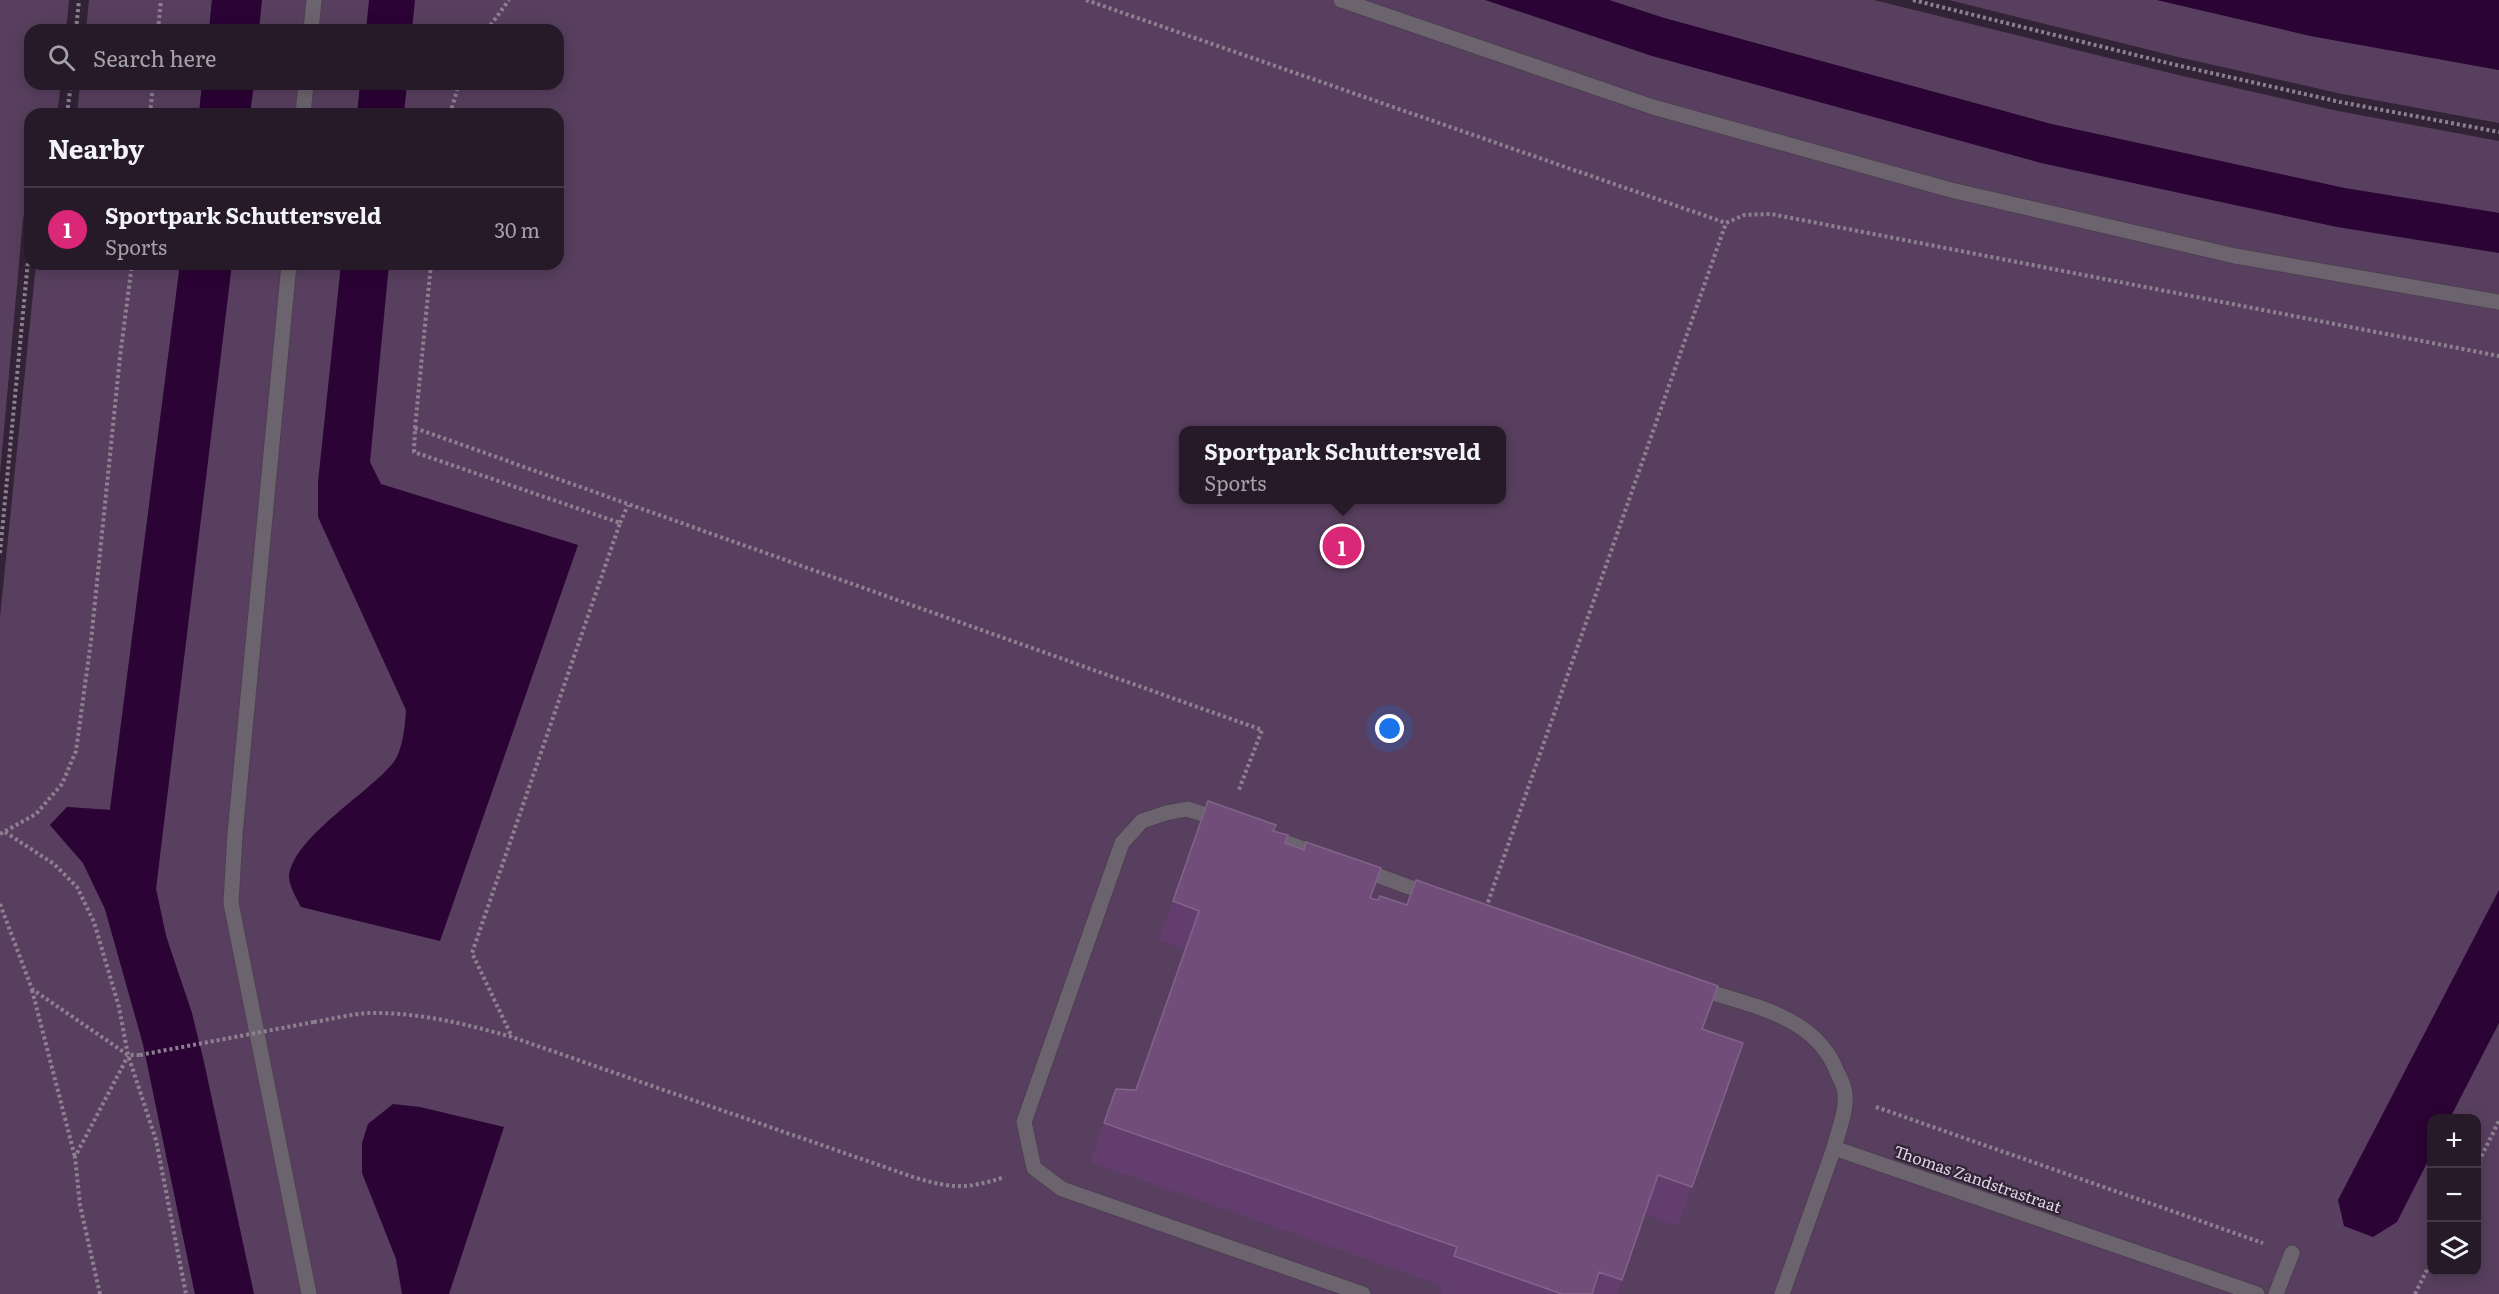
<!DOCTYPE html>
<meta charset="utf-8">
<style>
:root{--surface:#261a29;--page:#322735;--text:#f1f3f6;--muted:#a4a1a8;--line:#423846;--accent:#db2777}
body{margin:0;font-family:Literata,serif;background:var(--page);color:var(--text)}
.controls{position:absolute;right:18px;bottom:18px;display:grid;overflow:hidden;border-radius:12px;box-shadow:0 3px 15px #0003}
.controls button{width:54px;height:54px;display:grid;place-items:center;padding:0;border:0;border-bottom:2px solid var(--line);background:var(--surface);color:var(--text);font:30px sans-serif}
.you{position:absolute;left:1390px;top:729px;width:21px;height:21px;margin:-15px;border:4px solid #fff;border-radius:50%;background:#1a73e8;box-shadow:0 0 0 9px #1a73e833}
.badge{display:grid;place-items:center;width:39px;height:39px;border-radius:50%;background:var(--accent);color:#fff;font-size:20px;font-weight:700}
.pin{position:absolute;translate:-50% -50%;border:3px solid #fff;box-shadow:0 2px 6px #0006}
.popup{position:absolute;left:1179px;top:426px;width:327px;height:78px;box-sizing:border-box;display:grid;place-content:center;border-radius:12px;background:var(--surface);filter:drop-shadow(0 2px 4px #0005);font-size:20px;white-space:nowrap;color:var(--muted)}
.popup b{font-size:22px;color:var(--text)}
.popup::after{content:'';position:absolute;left:50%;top:100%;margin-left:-12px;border:12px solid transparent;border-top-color:var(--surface)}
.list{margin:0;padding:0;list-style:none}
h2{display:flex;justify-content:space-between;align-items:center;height:78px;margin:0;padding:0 24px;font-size:26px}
h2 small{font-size:20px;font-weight:400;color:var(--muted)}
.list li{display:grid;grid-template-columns:39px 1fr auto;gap:18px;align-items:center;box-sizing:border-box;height:84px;padding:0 24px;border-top:2px solid var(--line)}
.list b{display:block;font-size:22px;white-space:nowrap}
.list p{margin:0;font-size:20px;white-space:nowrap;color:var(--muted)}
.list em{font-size:20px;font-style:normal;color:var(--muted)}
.icon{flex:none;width:33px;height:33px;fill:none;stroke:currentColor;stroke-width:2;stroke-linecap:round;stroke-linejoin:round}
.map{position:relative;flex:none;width:2499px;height:1294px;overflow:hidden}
.search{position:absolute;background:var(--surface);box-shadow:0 3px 15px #0003;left:24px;top:24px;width:540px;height:66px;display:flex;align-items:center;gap:15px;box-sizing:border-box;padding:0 21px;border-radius:18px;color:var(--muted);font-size:22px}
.panel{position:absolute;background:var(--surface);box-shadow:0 3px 15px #0003;left:24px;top:108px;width:540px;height:162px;border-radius:18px}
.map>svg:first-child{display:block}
</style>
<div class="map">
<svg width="2499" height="1294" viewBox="0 0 2499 1294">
<rect width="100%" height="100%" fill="#322337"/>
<path fill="#583f5f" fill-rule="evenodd" d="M0,0H69L66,30H30V84H61L57,114H30V193L23,219L0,474Z
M89,0H212L209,30H86Z
M245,0H1548L2499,239V1294H245L176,968L166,936L156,889L216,264H558V114H233L236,84H558V30H242ZM1183,430H1501V500H1183ZM2432,1118H2476V1272H2432Z
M1609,0H1874L2174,74L2338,111L2499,141V213L2344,188L2051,124L1664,18Z
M1949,0H2157L2311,36L2499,70V123L2342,94L2178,57Z
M80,84H202L199,114H77Z
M36,264H180L110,810L67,807L50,825L83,863L105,909L143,1044L195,1294H0V617Z"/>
<path fill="#2b0335" d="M212,0H262L259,30H209Z
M369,0H415L412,30H366Z
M1485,0H1609L1664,18L2051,124L2344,188L2499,213V253L2337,227L2041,163L1652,56Z
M2157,0H2499V70L2311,36Z
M202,84H254L250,114H199Z
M360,84H407L404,114H357Z
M180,264H232L156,889L166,936L192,1013L204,1062L254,1294H195L143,1044L105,909L83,863L50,825L67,807L110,810Z
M341,264H389L370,462L381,484L578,545L440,941L301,907C297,899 289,886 289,877C292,838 369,793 393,763C403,750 405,726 406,710L318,517V482Z
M2499,890V1023L2450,1118H2432L2431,1155L2397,1222L2373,1237L2344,1226L2338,1200Z
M393,1104L420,1107L504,1127L449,1294H402L396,1259L362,1173V1143L368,1124Z"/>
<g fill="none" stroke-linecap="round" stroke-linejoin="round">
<defs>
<path id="minor" d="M1341,0L1653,107L1951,190L2235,256L2499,302
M311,30L314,0
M303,114L306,84
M289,264L235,834L231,903L309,1294
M1222,820L1187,809L1166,813L1142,821L1122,843L1024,1122L1034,1168L1062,1189L1363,1294
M1267,836L1321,855
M1360,869L1431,895
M1697,988C1748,1005 1816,1015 1837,1072C1840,1078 1845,1087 1845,1094C1847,1111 1838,1131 1834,1148
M1782,1294L1834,1148L2257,1294
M2276,1294L2292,1253"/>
</defs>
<use href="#minor" stroke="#4e3f52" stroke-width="17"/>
<path stroke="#8d8191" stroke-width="4" stroke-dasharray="3 3" stroke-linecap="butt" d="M1086,0L1726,223L1744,215L1771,214L2499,356
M1913,0L2176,65L2340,102L2499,132
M76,30L79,0
M158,30L161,0
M487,30L509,0
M67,114L71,84
M150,114L153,84
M450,114L459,84
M431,264L415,428L414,452L620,523L472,953L512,1037
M415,428L1262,730L1238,792
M620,523L628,505
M0,553L30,240
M5,832L54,864L77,887L94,922L119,1007L128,1055L156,1140L186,1294
M0,834L36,814L62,784L76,751L91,641L120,357L132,264
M0,904L32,989L128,1055H140
M1486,908L1726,223
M32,990L75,1157
M314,1022C332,1019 351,1014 369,1013C418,1012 466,1024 512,1037L916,1178C955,1189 966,1189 1005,1177
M1876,1107L2263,1243
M2476,1167L2499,1121
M100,1294L80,1205L75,1157L128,1056
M2415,1294L2432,1260"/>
<use href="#minor" stroke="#6b636d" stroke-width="15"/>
<path stroke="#8d8191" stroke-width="4" stroke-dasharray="3 3" stroke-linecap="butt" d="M140,1055L314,1022"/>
</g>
<path fill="#633d6e" d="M1273,831L1285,843L1370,898L1702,1029L1692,1187L1678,1226L1645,1214L1617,1294H1440L1443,1286L1090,1162L1116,1089L1135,1090L1185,949L1159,940L1194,840Z"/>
<path fill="#714e7a" stroke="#82638a" stroke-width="1.5" d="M1208,801L1276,825L1273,831L1288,835L1285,843L1304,850L1306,842L1381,868L1370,898L1378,900L1380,896L1407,905L1416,880L1718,986L1702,1029L1743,1043L1692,1187L1658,1175L1622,1280L1599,1272L1592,1294H1562L1454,1256L1457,1247L1104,1123L1116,1089L1136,1090L1199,911L1173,901Z"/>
<g text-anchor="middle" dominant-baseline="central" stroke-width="4.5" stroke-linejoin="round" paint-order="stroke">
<g font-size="16" fill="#dfd5e2" stroke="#322337">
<text transform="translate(1978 1178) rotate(19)">Thomas Zandstrastraat</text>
</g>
</g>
</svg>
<div class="controls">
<button>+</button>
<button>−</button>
<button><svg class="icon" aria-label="layers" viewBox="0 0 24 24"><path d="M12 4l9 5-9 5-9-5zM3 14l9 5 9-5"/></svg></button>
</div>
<div class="you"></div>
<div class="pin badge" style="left:1342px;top:546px">1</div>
<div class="popup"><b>Sportpark Schuttersveld</b>Sports</div>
<div class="search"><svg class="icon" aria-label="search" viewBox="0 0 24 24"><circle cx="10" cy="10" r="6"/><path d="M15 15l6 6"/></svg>Search here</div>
<section class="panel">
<h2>Nearby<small></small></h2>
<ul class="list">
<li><span class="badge">1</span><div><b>Sportpark Schuttersveld</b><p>Sports</p></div><em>30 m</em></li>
</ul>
</section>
</div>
